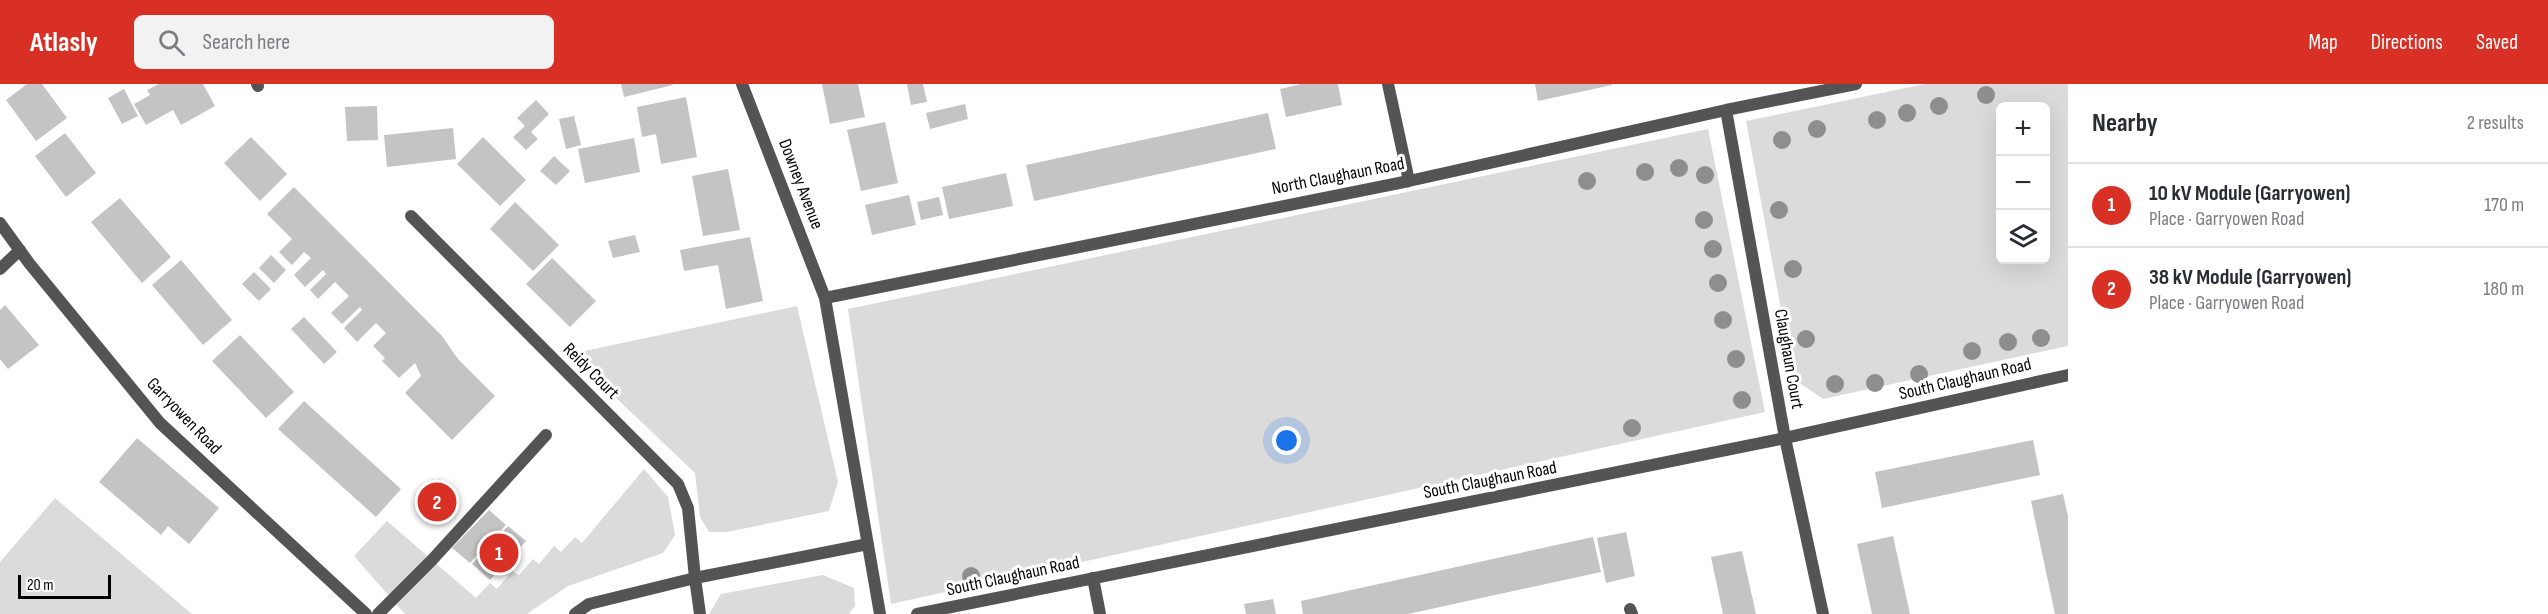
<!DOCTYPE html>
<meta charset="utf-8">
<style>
:root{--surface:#fff;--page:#f2f2f3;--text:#2b2b33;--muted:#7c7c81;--line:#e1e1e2;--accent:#d93025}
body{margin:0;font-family:"Sofia Sans Condensed",sans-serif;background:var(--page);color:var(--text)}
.controls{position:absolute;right:18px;top:18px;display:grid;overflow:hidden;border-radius:9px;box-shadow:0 6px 24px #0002}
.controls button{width:54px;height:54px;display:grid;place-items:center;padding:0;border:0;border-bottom:2px solid var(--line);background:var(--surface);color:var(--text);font:30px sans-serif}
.scale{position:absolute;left:18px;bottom:15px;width:93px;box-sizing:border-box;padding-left:6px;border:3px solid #000;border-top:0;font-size:16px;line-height:21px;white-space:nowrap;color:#000;-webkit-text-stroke:4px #fff;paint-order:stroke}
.you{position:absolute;left:1287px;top:357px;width:21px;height:21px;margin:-15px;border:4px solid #fff;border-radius:50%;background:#1a73e8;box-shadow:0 0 0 9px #1a73e833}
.badge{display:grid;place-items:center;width:39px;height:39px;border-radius:50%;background:var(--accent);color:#fff;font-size:20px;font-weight:700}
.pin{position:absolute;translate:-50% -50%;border:3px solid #fff;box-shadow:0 2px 6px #0006}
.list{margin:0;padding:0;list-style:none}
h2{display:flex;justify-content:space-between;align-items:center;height:78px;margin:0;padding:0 24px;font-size:26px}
h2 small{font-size:20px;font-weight:400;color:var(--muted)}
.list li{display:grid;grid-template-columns:39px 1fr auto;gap:18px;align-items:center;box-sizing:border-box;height:84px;padding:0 24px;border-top:2px solid var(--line)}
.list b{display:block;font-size:22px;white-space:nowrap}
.list p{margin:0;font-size:20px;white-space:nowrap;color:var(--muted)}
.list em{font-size:20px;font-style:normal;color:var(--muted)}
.icon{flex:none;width:33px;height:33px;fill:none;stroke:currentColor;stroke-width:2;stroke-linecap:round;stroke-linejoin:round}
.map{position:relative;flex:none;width:2068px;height:530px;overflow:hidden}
header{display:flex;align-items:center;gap:36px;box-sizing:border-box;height:84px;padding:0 30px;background:var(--accent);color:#fff}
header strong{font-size:28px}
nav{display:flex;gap:33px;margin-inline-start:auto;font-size:21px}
.search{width:420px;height:54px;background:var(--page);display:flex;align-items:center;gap:15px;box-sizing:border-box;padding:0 21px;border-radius:9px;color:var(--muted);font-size:22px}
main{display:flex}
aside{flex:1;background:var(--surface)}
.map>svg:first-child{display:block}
</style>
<header>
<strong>Atlasly</strong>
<div class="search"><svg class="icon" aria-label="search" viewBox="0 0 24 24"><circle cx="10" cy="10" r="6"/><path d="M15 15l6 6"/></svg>Search here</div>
<nav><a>Map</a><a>Directions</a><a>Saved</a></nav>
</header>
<main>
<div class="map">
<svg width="2068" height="530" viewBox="0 0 2068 530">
<rect width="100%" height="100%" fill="#fff"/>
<path fill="#dbdbdb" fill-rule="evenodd" d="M1925,0H2068V262L1823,315L1794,295L1746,37ZM2000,22H2046V176H2000Z
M1708,45L1765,328L891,520L848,225Z
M797,222L838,398L829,427L727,448H709L700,433L695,389L570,270Z
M644,385L668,413L675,451L663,469L568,502L527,530H405L354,472L387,437L476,514L490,499L497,505L512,487L519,491L533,475L539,480L554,462L561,468L575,453L582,459Z
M55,414L192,530H0V478Z
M823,491L854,504L855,522L849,530H709L721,510Z"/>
<path fill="#c4c4c4" d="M27,0H42L67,34L36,57L6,16Z
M159,0H203L215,22L181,41L173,26L146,41L134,20L150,11L147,6Z
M621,0H672L673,1L624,13Z
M822,0H858L865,33L830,40Z
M907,0H923L927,18L911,21Z
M1301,0H1338L1342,21L1286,33L1280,5Z
M1535,0H1612V1L1538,17Z
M124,5L138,32L122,40L108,14Z
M686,13L697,73L661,80L656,50L642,53L637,23Z
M536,16L549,30L531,48L538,55L526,66L513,53L525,42L517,34Z
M965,20L968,35L930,45L926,29Z
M377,22L378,56L347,57L345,23Z
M1268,29L1276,65L1034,117L1026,81Z
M574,32L581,61L566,65L559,35Z
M885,38L898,99L861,107L847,46Z
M453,44L456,75L387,83L384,51Z
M65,49L96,89L66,113L35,72Z
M251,53L287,90L260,117L224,79Z
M483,53L526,96L500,122L457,80Z
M634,54L640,88L585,99L578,65Z
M554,72L570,87L556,101L540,87Z
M728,85L740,146L703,152L692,92Z
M1006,89L1013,122L949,135L942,103Z
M294,103L442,252L458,275L495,312L452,356L405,309L421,292L415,279L399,294L382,277L385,274L373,262L386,249L376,239L357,258L344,244L362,226L360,223L342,240L331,229L349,212L335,198L318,215L310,206L326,190L323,186L305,203L294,191L311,174L304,168L292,181L279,168L292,155L267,130Z
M909,111L916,141L872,151L865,121Z
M939,113L943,131L921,136L917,118Z
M120,114L171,173L142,199L91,138Z
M515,118L559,161L533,187L490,145Z
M635,151L640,168L613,174L608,157Z
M750,153L763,217L726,225L718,181L684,187L680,166Z
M271,171L286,186L274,199L259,184Z
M552,174L596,217L570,243L526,200Z
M181,176L232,236L203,261L152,201Z
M254,188L271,205L259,217L242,200Z
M5,221L39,261L8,285L0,275V226Z
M304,233L337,268L324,280L291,245Z
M240,251L294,308L266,334L212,277Z
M304,317L401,405L376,433L278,345Z
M137,354L219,424L189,460L168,442L161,451L99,398Z
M2033,356L2040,391L1882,424L1875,388Z
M439,395L459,414L434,440L414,421Z
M2063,410L2068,432V530H2055L2031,417Z
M489,426L506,441L470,479L452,464Z
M508,442L526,457L490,496L472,480Z
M1626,448L1635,492L1606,499L1597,454Z
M1893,452L1910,530H1872L1857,460Z
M1593,453L1601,488L1408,530H1303L1301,517Z
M1742,467L1756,530H1723L1711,473Z
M1273,515L1276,530H1246L1244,520Z"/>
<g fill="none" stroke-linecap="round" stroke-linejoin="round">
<path stroke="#545454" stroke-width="12" d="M1630,525L1632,530
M378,530L432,476L546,351"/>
<path stroke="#545454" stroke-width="12" d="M257,0L258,2
M742,0L825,214L880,530
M1388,0L1409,97
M1726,26L1785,354L1823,530
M411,132L678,400L688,424L695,494L868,460
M0,139L29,179L160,339L366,530
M0,185L20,166
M825,214L1409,97L1726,26L1856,0
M1093,494L1100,530
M575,530L589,520L695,494L700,530
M917,530L1785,354L2068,291"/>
</g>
<g fill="#8e8e8e">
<circle cx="1986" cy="11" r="9"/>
<circle cx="1939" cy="22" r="9"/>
<circle cx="1907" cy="29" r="9"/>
<circle cx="1877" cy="36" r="9"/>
<circle cx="1817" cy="45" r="9"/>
<circle cx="1782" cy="56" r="9"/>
<circle cx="1679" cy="84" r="9"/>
<circle cx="1645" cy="88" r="9"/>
<circle cx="1705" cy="91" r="9"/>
<circle cx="1587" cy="97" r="9"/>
<circle cx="1779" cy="126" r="9"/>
<circle cx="1704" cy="136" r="9"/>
<circle cx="1713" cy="165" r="9"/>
<circle cx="1793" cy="185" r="9"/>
<circle cx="1718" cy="199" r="9"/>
<circle cx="1723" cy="236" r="9"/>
<circle cx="2041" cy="254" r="9"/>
<circle cx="1806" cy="255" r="9"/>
<circle cx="2008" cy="258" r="9"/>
<circle cx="1972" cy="267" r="9"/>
<circle cx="1736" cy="275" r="9"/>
<circle cx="1919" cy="290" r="9"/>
<circle cx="1875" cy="299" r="9"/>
<circle cx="1835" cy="300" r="9"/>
<circle cx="1742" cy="316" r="9"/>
<circle cx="1632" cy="344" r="9"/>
<circle cx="971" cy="492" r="9"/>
</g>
<g text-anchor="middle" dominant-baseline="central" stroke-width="6" stroke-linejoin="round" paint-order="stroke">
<g font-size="18" fill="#000" stroke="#fff">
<text transform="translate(1338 92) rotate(-11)">North Claughaun Road</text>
<text transform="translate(801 100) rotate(69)">Downey Avenue</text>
<text transform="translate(1789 275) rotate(80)">Claughaun Court</text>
<text transform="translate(591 287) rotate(45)">Reidy Court</text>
<text transform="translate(1965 295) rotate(-13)">South Claughaun Road</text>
<text transform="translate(184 332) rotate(46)">Garryowen Road</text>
<text transform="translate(1490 396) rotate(-11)">South Claughaun Road</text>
<text transform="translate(1013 492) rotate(-12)">South Claughaun Road</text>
</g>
</g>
</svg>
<div class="controls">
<button>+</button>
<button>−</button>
<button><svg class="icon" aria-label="layers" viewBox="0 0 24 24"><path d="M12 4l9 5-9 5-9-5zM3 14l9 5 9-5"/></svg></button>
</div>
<div class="scale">20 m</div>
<div class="you"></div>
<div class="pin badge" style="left:499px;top:469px">1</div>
<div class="pin badge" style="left:437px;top:418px">2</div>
</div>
<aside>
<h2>Nearby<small>2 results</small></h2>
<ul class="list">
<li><span class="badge">1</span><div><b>10 kV Module (Garryowen)</b><p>Place · Garryowen Road</p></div><em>170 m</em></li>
<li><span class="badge">2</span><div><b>38 kV Module (Garryowen)</b><p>Place · Garryowen Road</p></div><em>180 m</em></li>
</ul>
</aside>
</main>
